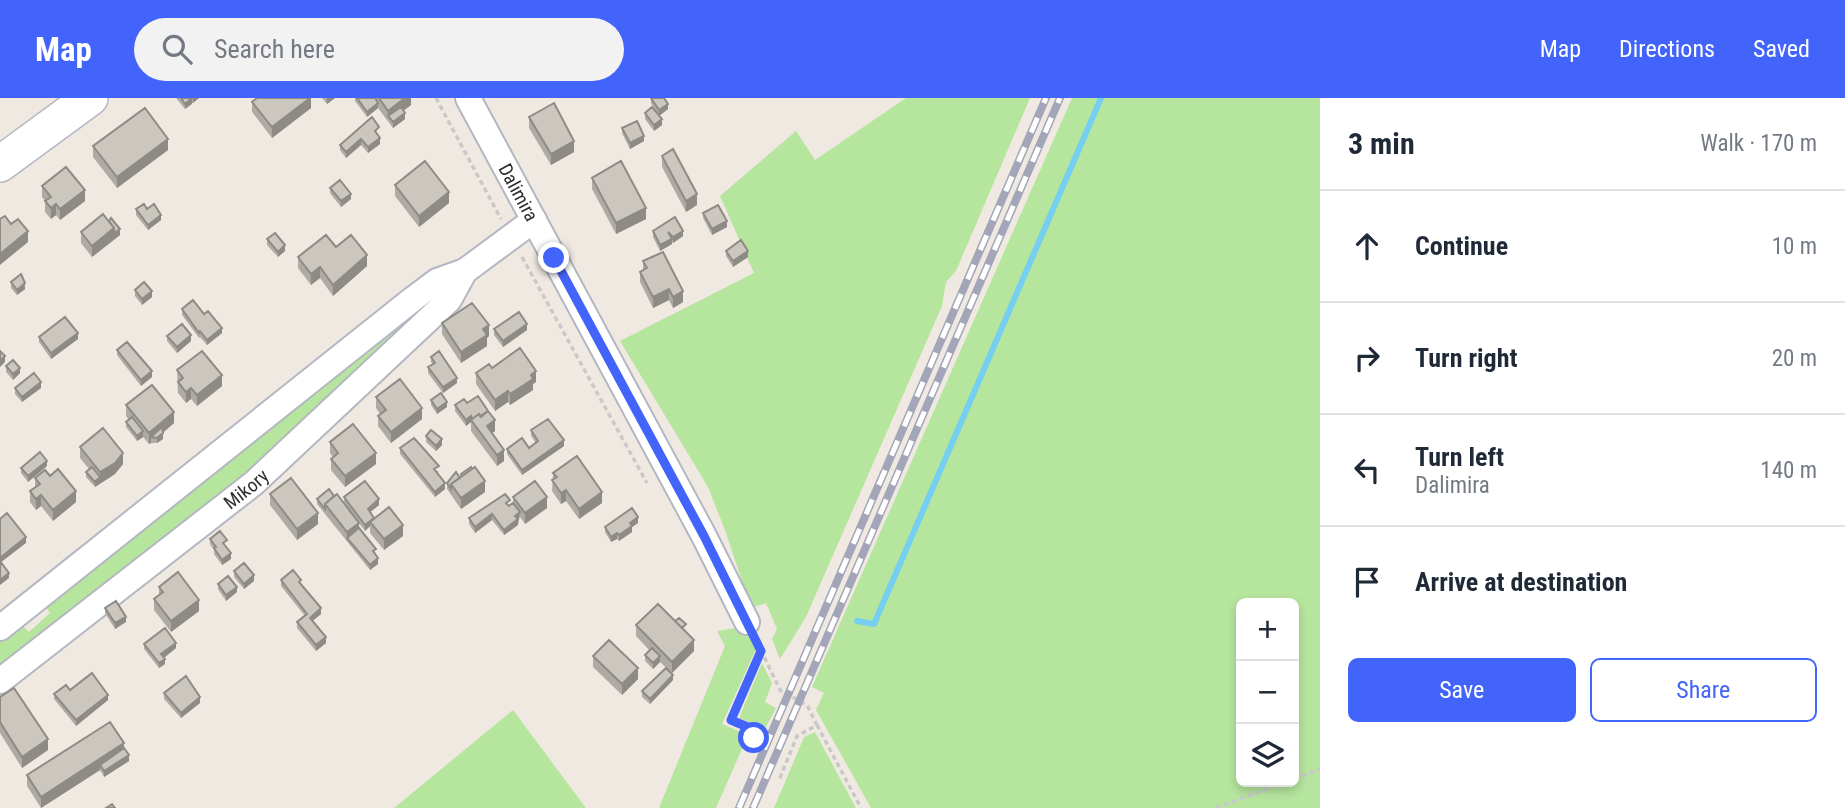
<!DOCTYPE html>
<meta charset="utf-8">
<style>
:root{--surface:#fff;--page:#f2f2f3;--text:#1f2937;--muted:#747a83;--line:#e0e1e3;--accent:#4264fb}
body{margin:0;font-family:"Roboto Condensed",sans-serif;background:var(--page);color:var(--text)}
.controls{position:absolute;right:21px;bottom:21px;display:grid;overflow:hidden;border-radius:10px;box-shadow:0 4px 10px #0003}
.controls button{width:63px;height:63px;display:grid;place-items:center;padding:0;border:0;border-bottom:2px solid var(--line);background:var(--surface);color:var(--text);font:35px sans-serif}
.stop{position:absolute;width:21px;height:21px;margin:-16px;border:5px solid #4264fb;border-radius:50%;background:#fff}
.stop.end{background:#4264fb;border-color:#fff;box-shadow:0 2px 7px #0008}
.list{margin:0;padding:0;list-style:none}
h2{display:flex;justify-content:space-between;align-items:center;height:91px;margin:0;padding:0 28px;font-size:30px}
h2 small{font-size:23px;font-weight:400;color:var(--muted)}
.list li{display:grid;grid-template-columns:46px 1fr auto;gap:21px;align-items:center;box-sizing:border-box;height:112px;padding:0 28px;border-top:2px solid var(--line)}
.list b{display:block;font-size:26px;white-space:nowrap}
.list p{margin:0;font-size:23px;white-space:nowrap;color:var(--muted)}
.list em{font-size:23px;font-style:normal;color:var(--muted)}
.actions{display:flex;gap:14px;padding:21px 28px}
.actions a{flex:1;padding:16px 0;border:2px solid var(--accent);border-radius:10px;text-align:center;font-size:24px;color:var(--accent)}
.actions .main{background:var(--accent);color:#fff}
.icon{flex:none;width:38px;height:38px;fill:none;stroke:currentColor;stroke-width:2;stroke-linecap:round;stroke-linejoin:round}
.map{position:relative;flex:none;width:1320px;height:710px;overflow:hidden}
header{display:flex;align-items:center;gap:42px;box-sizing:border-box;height:98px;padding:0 35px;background:var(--accent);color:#fff}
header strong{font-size:33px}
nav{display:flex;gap:38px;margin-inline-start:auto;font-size:24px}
.search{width:490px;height:63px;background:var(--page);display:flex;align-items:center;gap:18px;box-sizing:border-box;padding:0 24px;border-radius:38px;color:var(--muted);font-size:26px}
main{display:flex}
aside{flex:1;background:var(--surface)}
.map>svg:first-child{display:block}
</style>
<header>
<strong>Map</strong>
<div class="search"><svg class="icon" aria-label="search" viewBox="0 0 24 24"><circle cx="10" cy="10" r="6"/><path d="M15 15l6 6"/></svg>Search here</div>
<nav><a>Map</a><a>Directions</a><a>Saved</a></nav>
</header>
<main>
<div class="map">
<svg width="1320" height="710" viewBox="0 0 1320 710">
<rect width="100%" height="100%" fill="#efe9e1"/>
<path fill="#b6e59e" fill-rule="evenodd" d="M906,0H1030L956,173L946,184L942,208L806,519L780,561L772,541L777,531L766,505L751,510L725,432L708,389L620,243L754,175L720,98L796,33L815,62Z
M1072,0H1320V710H871L816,612L824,595L812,589ZM1241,505H1294V684H1241Z
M445,191L250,380L0,571V539L19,524L29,534L50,515L42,504Z
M743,529L756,551L722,626L748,637L716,710H659L725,548L717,533Z
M762,565L772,585L765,604L776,610L765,631L739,620Z
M513,612L586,710H394Z
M815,634L856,710H774L804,639Z"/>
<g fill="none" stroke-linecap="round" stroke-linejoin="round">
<path stroke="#75cff0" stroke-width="6" d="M857,523L874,526L1101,0"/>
<defs>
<g id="street">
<path id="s1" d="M468,0L704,438L747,524"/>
<path d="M0,530L413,201L437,183L465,173"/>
<path id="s2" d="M0,583L254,385L449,202L465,173L534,122"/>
</g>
<path id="secondary" d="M0,66L90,0"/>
</defs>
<use href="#street" stroke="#b4b7c1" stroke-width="28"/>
<use href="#secondary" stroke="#b4b7c1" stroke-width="38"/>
<path stroke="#c9c9c9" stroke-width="3.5" stroke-dasharray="5 3.5" stroke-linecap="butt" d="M436,0L501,121
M522,159L647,385
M757,544L780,592L807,607L817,627L797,638L779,682
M817,627L861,710
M754,640L757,633L731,622L761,553
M1294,681L1320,671
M1216,710L1285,684"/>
<use href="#street" stroke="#fff" stroke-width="24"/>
<use href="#secondary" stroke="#fff" stroke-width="35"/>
<defs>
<path id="rail" d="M739,710L1046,0
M753,710L1060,0"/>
</defs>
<use href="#rail" stroke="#a3a6b8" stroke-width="8"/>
<use href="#rail" stroke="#fff" stroke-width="5" stroke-dasharray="16" stroke-linecap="butt"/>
</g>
<path fill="#afaba4" d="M176,0H199L185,11Z
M311,0V10L272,40L252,14V4Z
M322,0H335L327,6Z
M355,0H411V7L403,13L405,21L393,30L378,10L367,19L355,3Z
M651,0L668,11L659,18L662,27L654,33L645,21V15L656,14L651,5Z
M529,19L574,54L551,67L529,30Z
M622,30L644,43L630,51L622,35Z
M379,35L377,36L380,46L368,55L361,47L346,60L340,52V47Z
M93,48L168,52L117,90L93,59Z
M662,58L697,107L686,114L662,69Z
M592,80L646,121L616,136L592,91Z
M395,87L449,105L419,129L395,98Z
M42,88L85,103L60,122L56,117L51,121L45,114V103L42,99Z
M330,90L351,101L341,109L330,95Z
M136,111H147L161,122L148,132L136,117Z
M703,115L727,129L712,137L703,120Z
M653,133L683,138L673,145L672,144V146L660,153L653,139Z
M81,134L120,137L92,159L81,145Z
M267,141L285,153L278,159L267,147Z
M336,149L367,168L333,198L320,180L311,187L298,170V159Z
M726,153L748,159L733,169L726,158Z
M643,163L683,204L673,210L669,202L653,210L640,184V174L643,172Z
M11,184L25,191L17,197L11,190Z
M135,192L152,199L142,207L135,198Z
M182,211L222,235L207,247L200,239L199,240L182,217Z
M442,225L489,238L487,240V248L461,265L442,236Z
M494,231L527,232L503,249L494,237Z
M167,238L191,243L177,255L167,243Z
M39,239L78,241L51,261L39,244Z
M117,252L152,279L141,288L117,257Z
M431,259L457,285L443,295L428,275V269L433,267L431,264Z
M6,268L20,275L13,282L6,274Z
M492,270L536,284L533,286V292L510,307L508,304L495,313L476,286V275Z
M177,272L222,288L197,308L191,301L186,305L178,295Z
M15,290H41L22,304L15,296Z
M376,299L422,321L391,345L378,328V318L380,316L376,310Z
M431,302L447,309L437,316L431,307Z
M126,307L174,325L163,335V341L157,345H151L149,346L143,339L137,343L126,329V324L129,322L126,318Z
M455,307L495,333L492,335L504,363L497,368L471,333V324L466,328L455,313Z
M531,332L564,348L522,377L507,356V351L529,350L536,345L531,338Z
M426,338L442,347L436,353L426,344Z
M330,344L376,366L345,389L331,372V361L333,359L330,355Z
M80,349L123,366L115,376L95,389L86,379V374L89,371L80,360Z
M400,350L439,374L437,375L445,391L435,399L400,356Z
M47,368L28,384L21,375V370Z
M553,375L602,405L579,421L566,403L561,406L552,393Z
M461,376L485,394L461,411L447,391V385L460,380Z
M50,378L76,404L53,423L41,408L36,412L30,404V393L35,389V380Z
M270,396L318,426L297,442L270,407Z
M334,398L344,404V399L379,407L370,414L374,420L403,438L384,452L370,435V428L365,433L359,425V430L376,456L378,466L370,472L317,406V401Z
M513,399L547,410L525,426L520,419L518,421V427L504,437L492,422L475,435L469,426V420L510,407L513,405Z
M638,425L632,429V434L619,443L617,441L611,444L605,434V429Z
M210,441L227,448L226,449L231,461L222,467L214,456V452L210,446Z
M234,473L254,483L244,491L234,479Z
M281,482L301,487L321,516L312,523L326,545L316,553L297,530V524L305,518L281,488Z
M218,486L237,494L226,503L218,491Z
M159,489L199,513L171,534L154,512V501L159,497Z
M105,510L126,524L115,531L105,515Z
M675,523L686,532L685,533L694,553L672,575L660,564L653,571L645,563V557L650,553L636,538V527Z
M144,546L176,550L164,560L165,566L159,570L144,551Z
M593,558L638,581L622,597L593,569Z
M673,582L650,606L642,599V593Z
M164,595L200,605L181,620L164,601Z
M54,596L108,602L76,628L54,601Z
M0,599L48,652L22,670L0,635Z
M124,651L129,663L104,679L100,672L41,710L27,688V677Z"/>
<path fill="#8e8b86" d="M192,0V6L185,11V6Z
M193,0H199L193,5Z
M310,0H311V10L272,40V29Z
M327,0H335L327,6Z
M405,0H411V7L391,22L388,18V13Z
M378,5V10L367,19V14Z
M668,6V11L659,18V12Z
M405,15V21L393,30V24Z
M662,21V27L654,33V27Z
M644,38V43L630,51V45Z
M380,40V46L368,55V49Z
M168,41V52L117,90V79Z
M361,41V47L346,60V54Z
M574,43V54L551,67V56Z
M85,92V103L60,122V111Z
M449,94V105L419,129V118Z
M351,96V101L341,109V103Z
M697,96V107L686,114V103Z
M56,106V117L51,121V110Z
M646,110V121L616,136V125Z
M161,117V122L148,132V127Z
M727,123V129L712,137V131Z
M114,130L120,131V137L92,159V148Z
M28,133V144L0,167V156Z
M683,133V138L673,145V139Z
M672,141V146L660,153V147Z
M285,147V153L278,159V154Z
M748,153V159L733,169V163Z
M367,157V168L333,198V187Z
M320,169V180L311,187V176Z
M25,185V191L17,197V192Z
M669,191V202L653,210V199Z
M152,193V199L142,207V201Z
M683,193V204L673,210V199Z
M527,226V232L503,249V243Z
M489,227V238L487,240V248L461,265V254L483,231Z
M222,230V235L207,247V242Z
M78,235V241L51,261V255Z
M191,237V243L177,255V249Z
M5,258V264L0,269V263Z
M20,270V275L13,282V276Z
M152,273V279L141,288V282Z
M536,273V284L533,286V292L510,307V296Z
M222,277V288L197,308V297Z
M457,280V285L443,295V289Z
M41,284V290L22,304V299Z
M191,290V301L186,305V294Z
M508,293V304L495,313V302Z
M447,304V309L437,316V311Z
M422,310V321L391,345V334Z
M174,314V325L156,340L151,339V345L149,346V335Z
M471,318V324L466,328V322Z
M495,322V333L487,339V328Z
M143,333V339L137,343V338Z
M163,335V341L157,345V340Z
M442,341V347L436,353V348Z
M564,342V348L522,377V372Z
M504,352V363L497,368V357Z
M123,355V366L115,376L95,389V384L100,379V374Z
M376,355V366L345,389V378Z
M47,363V368L28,384V378Z
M485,383V394L461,411V400Z
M445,385V391L435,399V394Z
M566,392V403L561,406V395Z
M76,393V404L53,423V412Z
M602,394V405L579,421V411Z
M41,397V408L36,412V401Z
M547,399V410L525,426V415Z
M379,401V407L368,416V411Z
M520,414L518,427L504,437V432L515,418Z
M318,415V426L297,442V431Z
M492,416V422L475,435V429Z
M638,419V425L632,429V434L619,443V437L630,425Z
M374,420L370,424V428L365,433V427Z
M359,425V436L347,440V434Z
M403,427V438L384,452V441Z
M617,435V441L611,444V439Z
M26,439V445L0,465V460Z
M231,455V461L222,467V462Z
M378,460V466L370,472V467Z
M9,475V480L0,487V482Z
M254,477V483L244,491V486Z
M237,489V494L226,503V497Z
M199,502V513L171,534V523Z
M321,510V516L310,525V520Z
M126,519V524L115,531V525Z
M326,539V545L316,553V547Z
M694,542V553L672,575V564Z
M176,545V550L161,562V556Z
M660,558V564L653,571V565Z
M165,561V566L159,570V565Z
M638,570V581L622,597V586Z
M673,577V582L650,606V601Z
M108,597V602L76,628V622Z
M200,599V605L181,620V615Z
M48,641V652L22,670V659Z
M124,645V656L100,667V672L41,710V699Z
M129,657V663L104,679V673Z"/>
<path fill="#cbc7bf" stroke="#8e8b86" stroke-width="2" d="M181,0H192L185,6Z
M257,0H310L272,29L252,4Z
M357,0H375L378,5L367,14Z
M379,0H405L388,13Z
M651,0H664L668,6L659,12Z
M554,5L574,43L551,56L529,19Z
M401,9L405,15L393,24L388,18Z
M652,9L662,21L654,27L645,15Z
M145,10L168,41L117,79L93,48Z
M372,19L379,29L375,33L380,40L368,49L361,41L346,54L340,47Z
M637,23L644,38L630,45L622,30Z
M673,51L697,96L686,103L662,58Z
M425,63L449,94L419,118L395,87Z
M621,63L646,110L616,125L592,80Z
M66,69L85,92L60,111L56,106L51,110L45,103L51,99L42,88Z
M340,82L351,96L341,103L330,90Z
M144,106L147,111L154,106L161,117L148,127L136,111Z
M718,107L727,123L712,131L703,115Z
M103,116L114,130L92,148L81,134Z
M5,118L11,126L18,121L28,133L0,156V121Z
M675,119L683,133L673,139L668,134L672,141L660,147L653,133Z
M111,120L120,131L114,135V130L109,123Z
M275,135L285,147L278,154L267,141Z
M326,137L336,149L351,137L367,157L333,187L320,169L311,176L298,159Z
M741,142L748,153L733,163L726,153Z
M663,154L683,193L673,199L669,191L653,199L640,174L647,170L643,163Z
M21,176L25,185L17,192L11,184Z
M144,184L152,193L142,201L135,192Z
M193,202L204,216L208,213L222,230L207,242L200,233L199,235L182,211Z
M472,205L489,227L483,231L487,237L461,254L442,225Z
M519,214L527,226L503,243L494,231Z
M65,219L78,235L51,255L39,239Z
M182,226L191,237L177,249L167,238Z
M127,244L152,273L141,282L117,252Z
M520,250L536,273L531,277L533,281L510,296L508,293L495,302L476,275L489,266L492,270Z
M0,253L5,258L0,263Z
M202,253L222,277L197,297L191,290L186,294L178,284L183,280L177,272Z
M439,253L457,280L443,289L428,269L435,265L431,259Z
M13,262L20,270L13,276L6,268Z
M34,275L41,284L22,299L15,290Z
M400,281L422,310L391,334L378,318L386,312L376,299Z
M152,287L174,314L149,335L126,307Z
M441,295L447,304L437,311L431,302Z
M478,298L488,313L480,318L479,316L472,321L471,318L466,322L455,307L464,301L467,305Z
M488,313L495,322L487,328L504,352L497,357L471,322L479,316L481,319Z
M132,319L143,333L137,338L126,324Z
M548,321L564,342L522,372L507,351L522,340L529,350L538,343L531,332Z
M353,326L376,355L345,378L331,361L338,355L330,344Z
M162,329L163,335L157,340L151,339Z
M103,330L123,355L115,365L100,374L80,349Z
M431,332L442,341L436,348L426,338Z
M414,340L439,368L434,371L445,385L435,394L400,350Z
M40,354L47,363L28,378L21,370Z
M577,358L602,394L579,411L566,392L561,395L552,382L557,379L553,375Z
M92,369L100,379L95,384L86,374Z
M471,369L472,371L462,378L461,376Z
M475,369L485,383L461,400L451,386Z
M58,371L76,393L53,412L41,397L36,401L30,393L40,386L35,380L45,372L50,378Z
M456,374L460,380L451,386V391L447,385Z
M291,380L318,415L297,431L270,396Z
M365,383L379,401L368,411L374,420L365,427L344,399Z
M535,383L547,399L525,415L513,399Z
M329,391L334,398L325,406V411L317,401Z
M337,396L359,425L347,434L325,406Z
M505,396L510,402L506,405L509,408L513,405L520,414L515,418L518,421L504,432L492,416L475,429L469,420Z
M389,409L403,427L384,441L370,424Z
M632,410L638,419L630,425L632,428L619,437L617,435L611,439L605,429Z
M7,415L26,439L0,460V421Z
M359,430L376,451L373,453L378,460L370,467L347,440Z
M220,433L227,442L223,445L231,455L222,462L214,450L216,449L210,441Z
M0,463L9,475L0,482Z
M244,465L254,477L244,486L234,473Z
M293,472L301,482L299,484L321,510L310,520L326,539L316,547L297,524L307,516L281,482Z
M178,474L199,502L171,523L154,501L163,494L159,489Z
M228,478L237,489L226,497L218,486Z
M116,503L126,519L115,525L105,510Z
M658,506L694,542L672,564L636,527Z
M679,520L686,526L682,530L675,523Z
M165,530L176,545L161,556L165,561L159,565L144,546Z
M609,542L638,570L622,586L593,558Z
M652,550L660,558L653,565L645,557Z
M666,570L673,577L650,601L642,593Z
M92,575L108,597L76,622L54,596L66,587L70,592Z
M186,578L200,599L181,615L164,595Z
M14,590L48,641L22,659L0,624V599Z
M110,624L124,645L41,699L27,677Z
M124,650L129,657L104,673L100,667Z
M112,706L115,710H106Z"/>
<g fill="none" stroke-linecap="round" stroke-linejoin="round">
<path stroke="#4264fb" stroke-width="9" d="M554,160L704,438L761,553L731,622L757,633L754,640"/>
</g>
<g text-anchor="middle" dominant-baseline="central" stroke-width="5" stroke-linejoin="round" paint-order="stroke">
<g font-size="19" fill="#2e2e2e" stroke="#fff">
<text stroke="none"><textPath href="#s1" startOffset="107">Dalimira</textPath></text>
<text stroke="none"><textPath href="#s2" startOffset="312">Mikory</textPath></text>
</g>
</g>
</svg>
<div class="controls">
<button>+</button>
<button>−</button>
<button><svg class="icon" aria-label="layers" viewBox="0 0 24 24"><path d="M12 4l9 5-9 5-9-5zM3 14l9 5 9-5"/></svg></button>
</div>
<div class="stop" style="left:754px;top:640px"></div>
<div class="stop end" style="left:554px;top:160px"></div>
</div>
<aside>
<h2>3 min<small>Walk · 170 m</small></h2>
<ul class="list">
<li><svg class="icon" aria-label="ahead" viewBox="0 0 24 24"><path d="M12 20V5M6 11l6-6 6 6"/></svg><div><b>Continue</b></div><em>10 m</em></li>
<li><svg class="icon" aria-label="right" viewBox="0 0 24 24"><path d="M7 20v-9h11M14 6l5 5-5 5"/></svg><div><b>Turn right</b></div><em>20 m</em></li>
<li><svg class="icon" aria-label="left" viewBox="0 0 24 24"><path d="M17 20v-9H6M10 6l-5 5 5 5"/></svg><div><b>Turn left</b><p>Dalimira</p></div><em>140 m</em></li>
<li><svg class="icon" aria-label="arrive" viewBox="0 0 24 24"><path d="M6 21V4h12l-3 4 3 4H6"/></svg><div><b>Arrive at destination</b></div></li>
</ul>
<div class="actions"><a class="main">Save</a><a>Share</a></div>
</aside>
</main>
